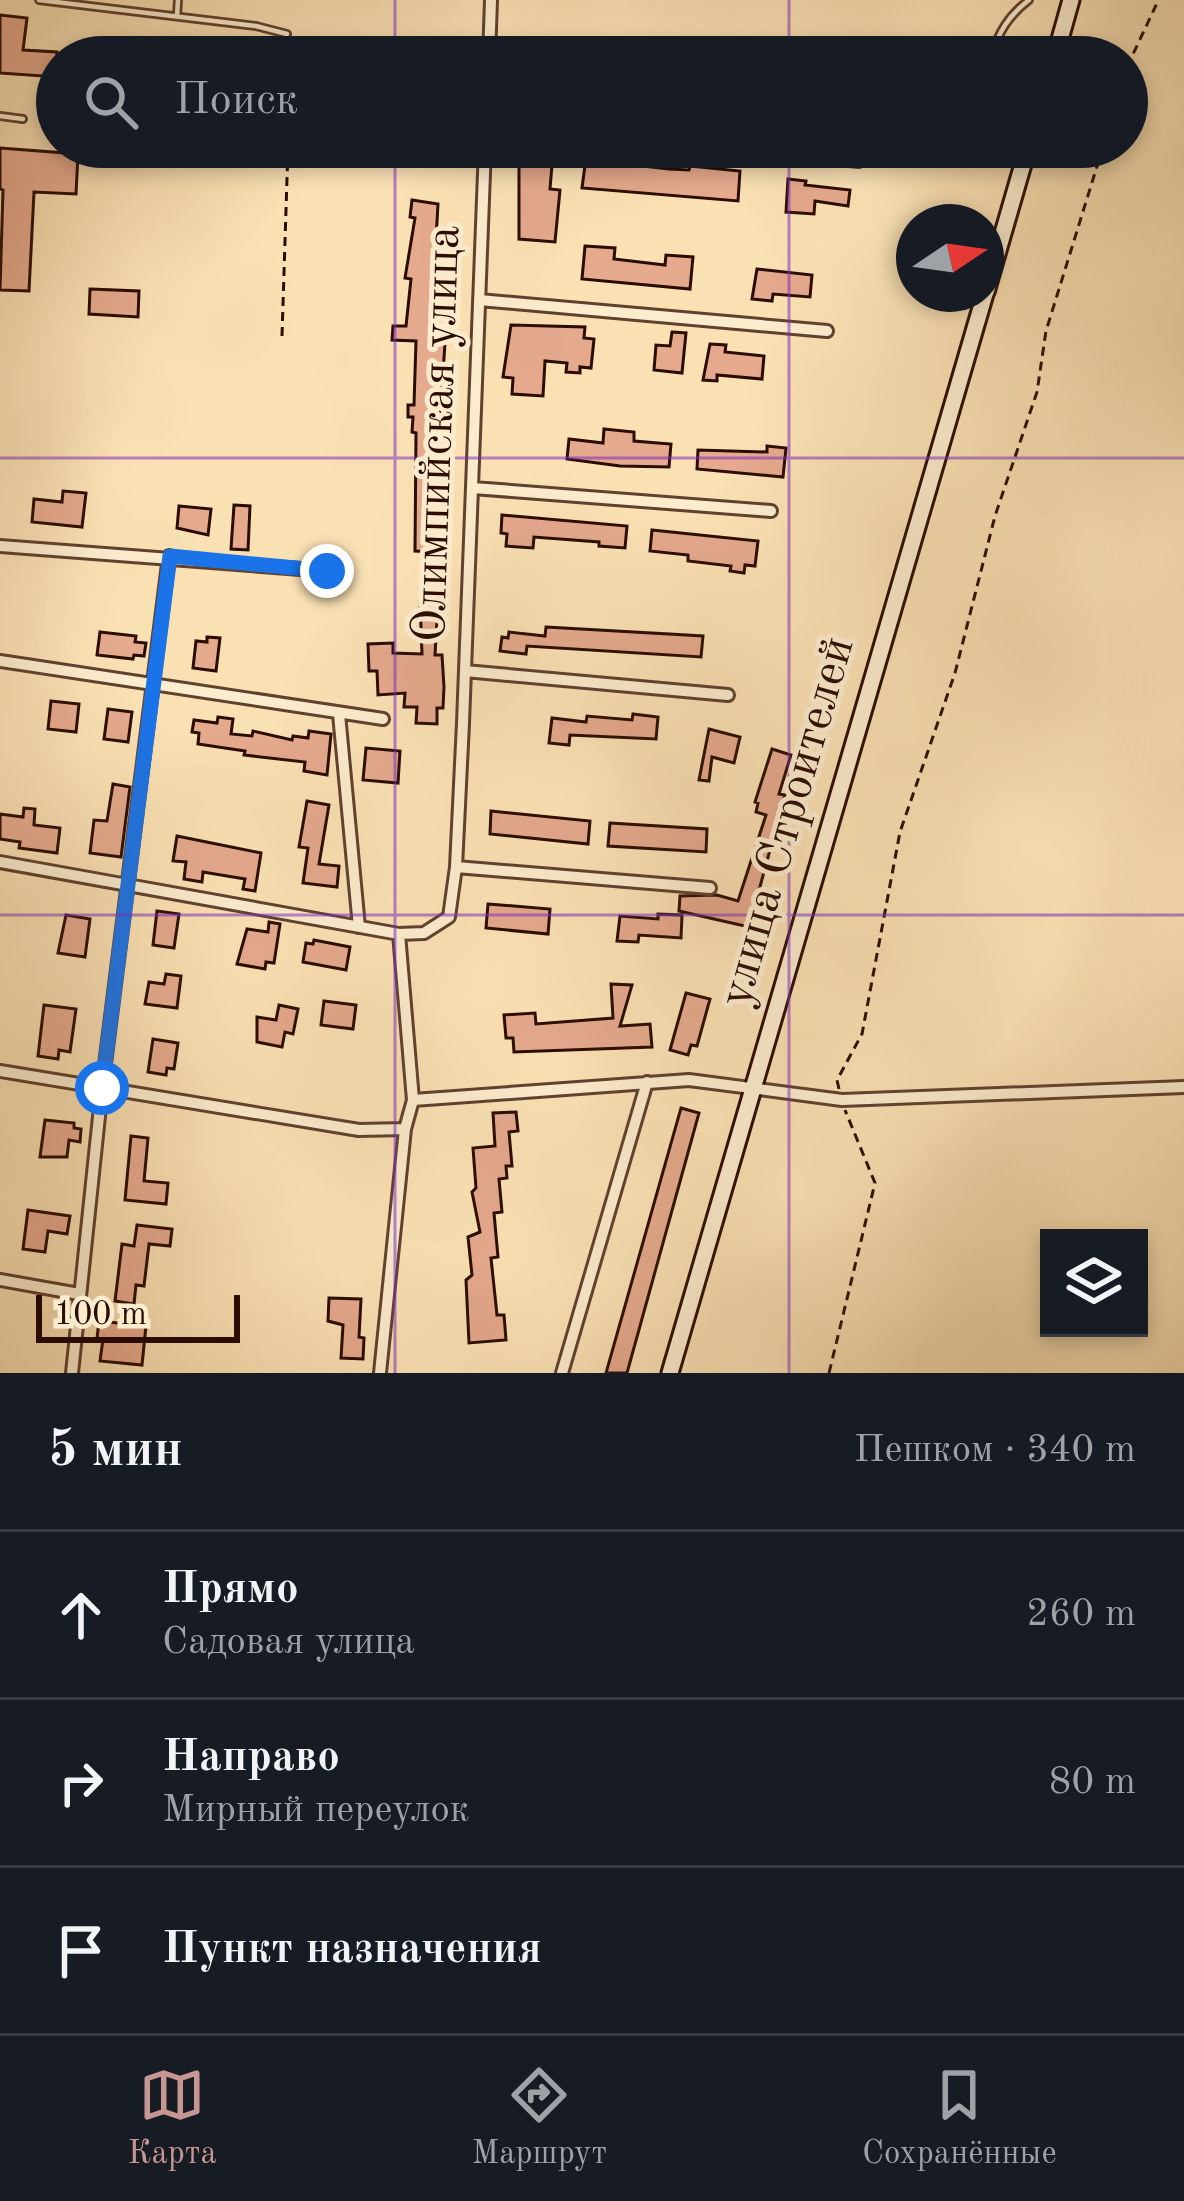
<!DOCTYPE html>
<html lang="ru">
<meta charset="utf-8">
<style>
:root{--surface:#171b24;--page:#20242c;--text:#f1f3f6;--muted:#9ea1a6;--line:#363941;--accent:#c59692}
body{margin:0;font-family:"Old Standard TT",serif;background:var(--page);color:var(--text)}
.controls{position:absolute;right:36px;bottom:36px;display:grid;overflow:hidden;border-radius:0px;box-shadow:0 6px 18px #0003}
.controls button{width:108px;height:108px;display:grid;place-items:center;padding:0;border:0;border-bottom:3px solid var(--line);background:var(--surface);color:var(--text);font:60px sans-serif}
.compass{position:absolute;left:896px;top:204px;width:108px;height:108px;border-radius:50%;background:var(--surface);box-shadow:0 6px 18px #0003;rotate:77deg}
.scale{position:absolute;left:36px;bottom:30px;width:204px;box-sizing:border-box;padding-left:12px;border:6px solid #2b0c02;border-top:0;font-size:33px;line-height:42px;white-space:nowrap;color:#2b0c02;-webkit-text-stroke:9px #fcecce;paint-order:stroke}
.stop{position:absolute;width:36px;height:36px;margin:-27px;border:9px solid #1a73e8;border-radius:50%;background:#fff}
.stop.end{background:#1a73e8;border-color:#fff;box-shadow:0 3px 12px #0008}
.list{margin:0;padding:0;list-style:none}
h2{display:flex;justify-content:space-between;align-items:center;height:156px;margin:0;padding:0 48px;font-size:51px}
h2 small{font-size:39px;font-weight:400;color:var(--muted)}
.list li{display:grid;grid-template-columns:78px 1fr auto;gap:36px;align-items:center;box-sizing:border-box;height:168px;padding:0 48px;border-top:3px solid var(--line)}
.list b{display:block;font-size:45px;white-space:nowrap}
.list p{margin:0;font-size:39px;white-space:nowrap;color:var(--muted)}
.list em{font-size:39px;font-style:normal;color:var(--muted)}
.icon{flex:none;width:66px;height:66px;fill:none;stroke:currentColor;stroke-width:2;stroke-linecap:round;stroke-linejoin:round}
.map{position:relative;flex:none;width:1184px;height:1373px;overflow:hidden}
.search{position:absolute;background:var(--surface);box-shadow:0 6px 18px #0003;left:36px;right:36px;top:36px;height:132px;display:flex;align-items:center;gap:30px;box-sizing:border-box;padding:0 42px;border-radius:66px;color:var(--muted);font-size:45px}
.sheet{height:660px;background:var(--surface)}
nav{display:flex;justify-content:space-around;align-items:center;box-sizing:border-box;height:168px;border-top:3px solid var(--line);background:var(--surface);font-size:33px;color:var(--muted)}
nav a{display:grid;justify-items:center;gap:6px}
nav .on{color:var(--accent)}
.map>svg:first-child{display:block}
</style>
<div class="map">
<svg width="1184" height="1373" viewBox="0 0 1184 1373">
<rect width="100%" height="100%" fill="#fae1b4"/>
<filter id="stains"><feTurbulence type="fractalNoise" baseFrequency=".00167" numOctaves="4"/><feColorMatrix values="0 0 0 0 .2 0 0 0 0 .09 0 0 0 0 .02 0 0 0 .5 -.17"/></filter>
<radialGradient id="worn" r=".72"><stop offset=".6" stop-color="#630" stop-opacity="0"/><stop offset="1" stop-color="#630" stop-opacity=".3"/></radialGradient>
<path fill="#e5a98d" stroke="#2b0c02" stroke-width="3" d="M0,15L27,18L23,50L57,52V77L0,73Z
M297,38L357,46L356,57H294Z
M0,148L78,154L76,194L34,192L29,291L0,290L3,190L0,189Z
M519,150L553,153L550,189L560,190L555,242L519,239Z
M598,161L669,169L689,170L690,166L740,171L738,201L582,188L585,165L598,166Z
M788,179L806,181L805,185L850,190L848,206L815,201L814,214L786,212Z
M412,200L438,204L431,327L446,328L442,388H446L445,400L442,399L438,433L436,490L442,491V498L445,499V522H438L437,552L415,551L416,433L412,432L413,417H408V405H414L416,341L392,340L393,326H406L411,279L405,278L415,218L410,217Z
M585,246L615,248L614,259L665,265L666,255L693,257L690,289L582,279Z
M757,269L812,275L810,297L773,294L772,301L752,299Z
M90,289L139,291L138,317L89,314Z
M511,325L585,327L584,338L594,339L591,368L580,367V373L566,372L567,363L545,361L543,396L512,394L513,378L503,377Z
M672,332L686,333L682,373L654,370L656,345L670,346Z
M710,344L726,345L725,352L764,356L762,379L717,375V381L703,380Z
M604,429L634,432V441L671,444L669,467L620,466L567,459L569,439L603,443Z
M767,446L786,448L783,477L697,469L698,450L767,452Z
M63,491L86,493L82,527L32,522L34,499L62,502Z
M234,505L250,506L248,550L231,549Z
M179,506L211,509L208,535L177,528Z
M502,515L627,526L625,548L599,546V542L534,537L533,548L506,546L507,534L501,533Z
M652,530L758,541L755,566L745,565L744,573L730,571L731,566L688,561V555L650,551Z
M420,601L438,602L435,655H442L444,687L443,708H437V724L416,723L417,707H404L405,693L378,695L377,671H369L368,644L393,643V653L422,654Z
M546,627L703,636L701,657L527,646L526,654L500,651L502,637L508,638L509,632L545,636Z
M100,632L136,636L135,642L146,643L144,656L134,655L133,659L97,655Z
M207,637L220,638L216,671L193,668L196,641L207,642Z
M51,701L79,704L76,732L48,729Z
M108,709L132,712L128,742L104,739Z
M633,714L658,717L656,739L570,735L569,745L549,743L552,718L586,722L587,716L632,720Z
M218,717L233,719L231,734L252,736L253,731L292,740L293,736L308,738L309,731L331,734L327,775L304,771L305,762L244,755L245,751L198,744L199,733L192,732L194,720L217,723Z
M709,729L740,737L734,763L712,757L709,781L699,780Z
M366,748L400,751L398,783L363,780Z
M772,749L791,755L779,794L785,795L749,927L679,911L680,896L717,895L738,901L766,815L756,812L758,803L755,802Z
M113,784L130,787L121,857L90,853L94,820L107,821Z
M307,801L329,805L319,864L339,866L337,887L303,883L308,848L299,847Z
M24,808L35,809L34,825L60,828L57,853L19,848L20,842L0,839V814L23,817Z
M491,811L590,821L588,844L490,834Z
M610,823L707,829L706,852L608,846Z
M177,836L261,853L255,891L243,889L245,879L203,872L202,882L184,879L186,862L173,861Z
M488,904L550,909L548,934L486,928Z
M157,911L179,914L174,948L153,945Z
M658,914L682,915L681,938L639,935L638,942L617,941L620,916L658,919Z
M66,915L90,919L85,957L58,953Z
M269,922L280,924L274,963L266,962L265,969L237,964L247,929L268,932Z
M314,940L350,947L346,970L303,962L306,943L313,944Z
M166,974L181,976L177,1008L145,1004L149,982L164,984Z
M611,984L632,985L620,1026L650,1024L652,1047L514,1052L513,1038H506L504,1015L535,1013L536,1024L613,1018Z
M686,993L710,999L697,1046L691,1045L688,1055L670,1050Z
M324,1001L356,1005L353,1029L321,1025Z
M44,1005L76,1009L70,1052L59,1050L58,1059L38,1056Z
M279,1005L298,1009L293,1034L285,1032L282,1047L257,1042V1017L276,1020Z
M153,1039L178,1043L174,1069L167,1068L166,1075L148,1072Z
M681,1108L699,1113L627,1373H606Z
M516,1112L518,1131L509,1132L512,1166H506L507,1178L499,1179L502,1212L494,1213L498,1257L491,1258L497,1315H504L506,1340L469,1343L466,1280L472,1275L468,1237L480,1232L472,1192L476,1188L473,1148L495,1146L493,1113Z
M45,1120L74,1123V1128L81,1129L80,1142L69,1140L67,1157H40Z
M131,1136L148,1138L144,1181L168,1183L166,1204L125,1200Z
M28,1210L70,1216L67,1234L48,1231L45,1252L23,1249Z
M137,1225L172,1229L170,1246L149,1244L144,1286L136,1285L134,1304L115,1301L122,1244L134,1246Z
M329,1298L361,1299L359,1337L364,1338L363,1359L341,1358L343,1325L328,1321Z
M99,1321L146,1326L142,1365L100,1361L103,1339L97,1338Z"/>
<g fill="none" stroke-linecap="round" stroke-linejoin="round">
<defs>
<path id="service" d="M39,0L256,26L287,34
M177,16L178,0
M991,56C999,32 1008,16 1029,0
M0,116L23,119"/>
<path id="minor" d="M489,57L491,0
M715,147L859,161
M479,300L827,331
M473,488L771,511
M0,546L327,571
M0,661L383,719
M465,671L728,695
M339,714L359,927
M0,862L399,934L424,933L449,917L456,867L463,723L485,147
M456,867L710,888
M0,1071L359,1130L405,1129
M413,1100L689,1080L842,1100L1184,1087
M0,1280L79,1294
M72,1373L102,1088L169,556
M380,1373L405,1129L413,1100L399,934
M562,1373L647,1082"/>
<path id="secondary" d="M1055,57L1071,0
M986,292L1028,147
M670,1373L985,294"/>
</defs>
<use href="#service" stroke="#5f412e" stroke-width="10"/>
<use href="#minor" stroke="#5f412e" stroke-width="16"/>
<use href="#secondary" stroke="#2b0c02" stroke-width="21"/>
<path stroke="#2b0c02" stroke-width="3" stroke-dasharray="9 6" stroke-linecap="butt" d="M287,42V57
M1127,67L1158,1
M282,336L288,147
M839,1089L837,1080L862,1034L900,832L955,673L995,516L1037,392L1046,331L1103,147
M829,1373L875,1183L845,1110"/>
<use href="#service" stroke="#fcecce" stroke-width="4.5"/>
<use href="#minor" stroke="#fcecce" stroke-width="10"/>
<use href="#secondary" stroke="#fcecce" stroke-width="15"/>
</g>
<g fill="none" stroke-linecap="round" stroke-linejoin="round">
<path stroke="#1a73e8" stroke-width="15" d="M102,1088L170,556L327,571"/>
</g>
<path fill="none" stroke="#7b2cbf" stroke-width="3" stroke-opacity="0.55" d="M395,0V57M789,0V57M395,147V1373M789,147V1373M0,458H1184M0,915H1184"/>
<g text-anchor="middle" dominant-baseline="central" stroke-width="10" stroke-linejoin="round" paint-order="stroke">
<g font-size="48" fill="#2b0c02" stroke="#fcecce">
<text transform="translate(438 434) rotate(-88)">Олимпийская улица</text>
<text transform="translate(788 822) rotate(-74)">улица Строителей</text>
</g>
</g>
<rect width="100%" height="100%" filter="url(#stains)"/>
<rect width="100%" height="100%" fill="url(#worn)"/>
</svg>
<div class="controls">
<button><svg class="icon" aria-label="layers" viewBox="0 0 24 24"><path d="M12 4l9 5-9 5-9-5zM3 14l9 5 9-5"/></svg></button>
</div>
<svg class="compass" viewBox="-18 -18 36 36"><path d="M0-13l5 13h-10z" fill="#e53935"/><path d="M0 13l5-13h-10z" fill="#9ea1a6"/></svg>
<div class="scale">100 m</div>
<div class="stop" style="left:102px;top:1088px"></div>
<div class="stop end" style="left:327px;top:571px"></div>
<div class="search"><svg class="icon" aria-label="search" viewBox="0 0 24 24"><circle cx="10" cy="10" r="6"/><path d="M15 15l6 6"/></svg>Поиск</div>
</div>
<section class="sheet">
<h2>5 мин<small>Пешком · 340 m</small></h2>
<ul class="list">
<li><svg class="icon" aria-label="ahead" viewBox="0 0 24 24"><path d="M12 20V5M6 11l6-6 6 6"/></svg><div><b>Прямо</b><p>Садовая улица</p></div><em>260 m</em></li>
<li><svg class="icon" aria-label="right" viewBox="0 0 24 24"><path d="M7 20v-9h11M14 6l5 5-5 5"/></svg><div><b>Направо</b><p>Мирный переулок</p></div><em>80 m</em></li>
<li><svg class="icon" aria-label="arrive" viewBox="0 0 24 24"><path d="M6 21V4h12l-3 4 3 4H6"/></svg><div><b>Пункт назначения</b></div></li>
</ul>
</section>
<nav>
<a class="on"><svg class="icon" aria-label="map" viewBox="0 0 24 24"><path d="M3 6l6-2 6 2 6-2v14l-6 2-6-2-6 2zM9 4v14M15 6v14"/></svg>Карта</a>
<a><svg class="icon" aria-label="directions" viewBox="0 0 24 24"><path d="M12 3l9 9-9 9-9-9zM9 14v-3h6M13 9l2 2-2 2"/></svg>Маршрут</a>
<a><svg class="icon" aria-label="saved" viewBox="0 0 24 24"><path d="M7 4h10v16l-5-4-5 4z"/></svg>Сохранённые</a>
</nav>
